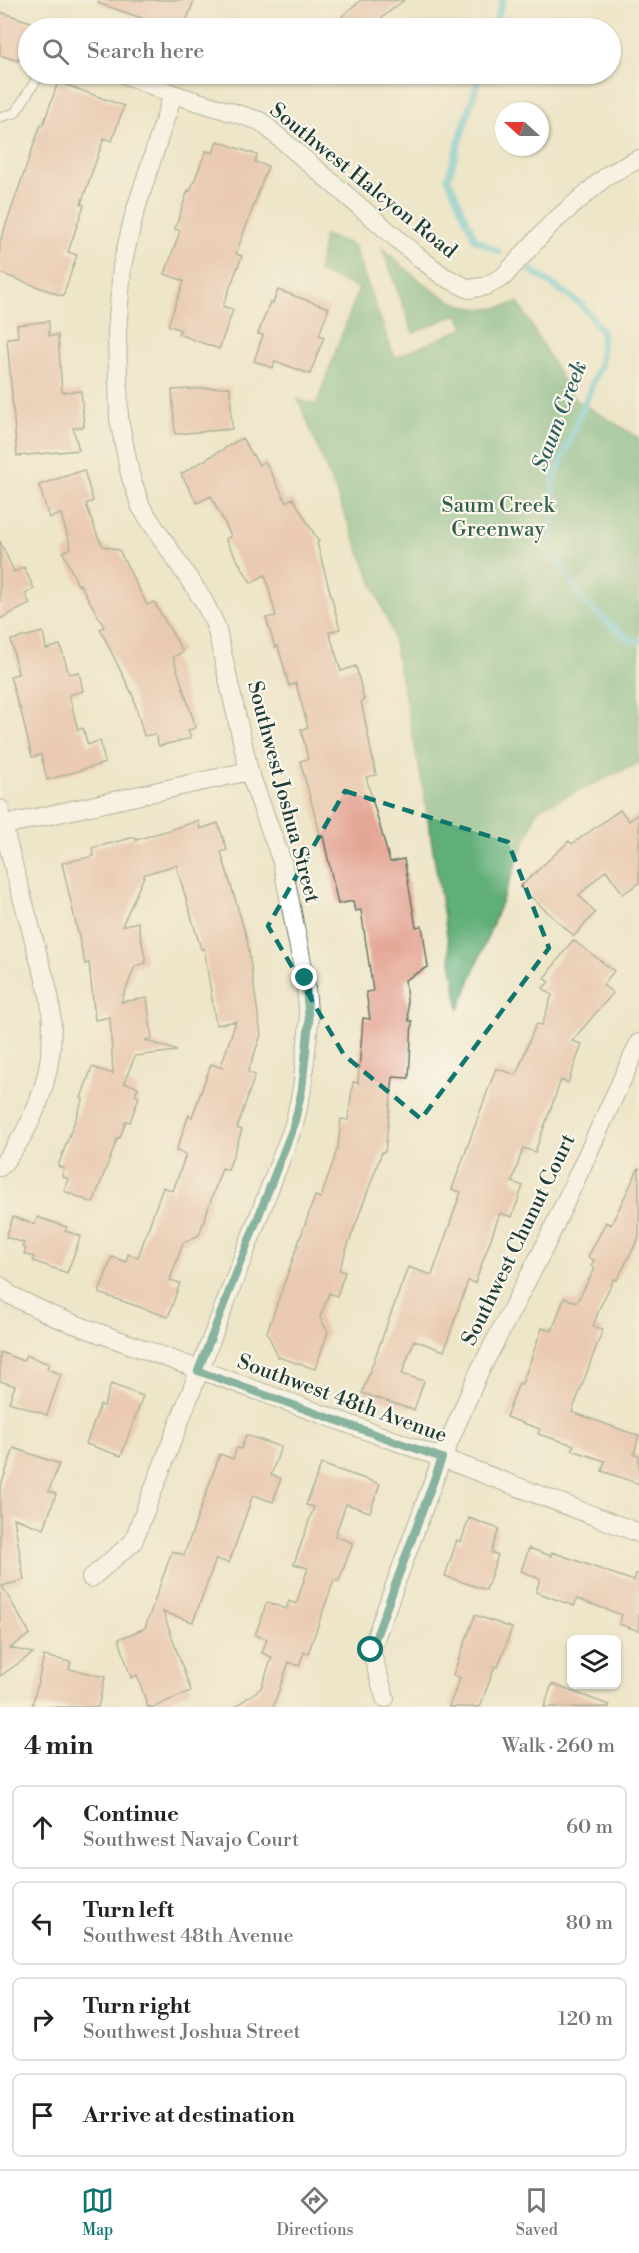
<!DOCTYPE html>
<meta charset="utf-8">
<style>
:root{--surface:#fff;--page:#f2f2f2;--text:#222;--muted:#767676;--line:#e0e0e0;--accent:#0f766e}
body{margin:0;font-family:"Libre Bodoni",serif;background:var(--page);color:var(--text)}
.controls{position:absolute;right:18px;bottom:18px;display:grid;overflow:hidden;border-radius:9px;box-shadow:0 2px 4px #0004}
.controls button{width:54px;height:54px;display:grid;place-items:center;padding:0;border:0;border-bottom:2px solid var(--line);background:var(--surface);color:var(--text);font:30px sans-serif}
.compass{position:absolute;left:495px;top:102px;width:54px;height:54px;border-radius:50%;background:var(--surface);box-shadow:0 2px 4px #0004;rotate:291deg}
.stop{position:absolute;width:18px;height:18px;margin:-14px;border:4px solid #0f766e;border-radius:50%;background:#fff}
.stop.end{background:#0f766e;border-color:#fff;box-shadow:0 2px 6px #0008}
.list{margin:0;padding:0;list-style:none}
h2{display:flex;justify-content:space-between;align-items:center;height:78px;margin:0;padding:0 24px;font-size:26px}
h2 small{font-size:20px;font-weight:400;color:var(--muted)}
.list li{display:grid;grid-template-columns:39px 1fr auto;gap:18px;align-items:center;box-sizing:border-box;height:84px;margin:0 12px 12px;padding:0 12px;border:2px solid var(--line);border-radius:9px}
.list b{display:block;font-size:22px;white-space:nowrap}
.list p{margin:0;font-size:20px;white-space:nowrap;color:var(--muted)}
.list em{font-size:20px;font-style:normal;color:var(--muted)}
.icon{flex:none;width:33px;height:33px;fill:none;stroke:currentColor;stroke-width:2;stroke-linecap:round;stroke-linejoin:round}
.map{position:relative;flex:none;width:639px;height:1707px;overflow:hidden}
.search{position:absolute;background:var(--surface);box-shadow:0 2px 4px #0004;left:18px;right:18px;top:18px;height:66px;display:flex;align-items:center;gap:15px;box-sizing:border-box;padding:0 21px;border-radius:33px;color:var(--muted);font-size:22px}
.sheet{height:462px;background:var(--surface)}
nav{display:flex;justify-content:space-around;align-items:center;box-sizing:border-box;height:84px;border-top:2px solid var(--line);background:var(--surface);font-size:16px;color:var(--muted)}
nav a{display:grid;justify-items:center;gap:3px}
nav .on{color:var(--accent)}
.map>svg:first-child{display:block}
</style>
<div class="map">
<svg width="639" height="1707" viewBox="0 0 639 1707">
<rect width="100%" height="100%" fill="#fbf7ec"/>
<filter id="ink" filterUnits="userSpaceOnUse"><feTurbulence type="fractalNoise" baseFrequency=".0167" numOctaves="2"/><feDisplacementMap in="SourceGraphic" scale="12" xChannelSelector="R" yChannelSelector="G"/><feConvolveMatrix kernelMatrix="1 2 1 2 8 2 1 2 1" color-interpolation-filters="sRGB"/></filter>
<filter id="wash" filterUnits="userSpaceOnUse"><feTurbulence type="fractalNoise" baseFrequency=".008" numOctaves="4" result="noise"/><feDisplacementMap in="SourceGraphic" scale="24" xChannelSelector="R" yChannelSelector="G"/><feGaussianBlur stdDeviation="1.35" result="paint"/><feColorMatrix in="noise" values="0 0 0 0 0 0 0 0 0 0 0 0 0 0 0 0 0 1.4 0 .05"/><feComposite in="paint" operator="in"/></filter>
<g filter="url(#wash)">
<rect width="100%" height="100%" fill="#eee6c9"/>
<path fill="#60ae78" stroke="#407656" stroke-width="1.5" d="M324,235L353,245L395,358L464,328L458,314L413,333L382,248C422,282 461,326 518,302L573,398L639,438V763L538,809L459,1009L420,771L391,629L298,399L316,405L359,288L318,272Z"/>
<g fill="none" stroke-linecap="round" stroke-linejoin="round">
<path stroke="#5ac4d6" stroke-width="7" d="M494,28L503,0
M480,74L448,178L475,239L499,252
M531,270L582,305L602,331L601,363L553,482L552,549L583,602L629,640L639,641"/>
</g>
<g id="blocks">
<path fill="#e4a797" d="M99,0H194L184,28H144L147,20L98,3Z
M361,0H404L369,28H353L342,16Z
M0,12L31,22L18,61L0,55Z
M58,82L124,106L112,141L104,138L81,204L84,205L68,252L77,255L63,296L0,273V242L41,124L43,125Z
M217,141L257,155L255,162L268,166L236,254L242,256L223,306L233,310L219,349L178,334L181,330L168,325L184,281L165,274L180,231L175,229L188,190L190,191L206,151L213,153Z
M278,290L329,308L319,335L324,337L310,374L275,361L273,368L254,361L263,335L258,334L270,302L273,303Z
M49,321V336L58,335L62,392L81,391L84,427L73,428L79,450L17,456L7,338L18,337L17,325Z
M230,387L232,429L175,434L172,390Z
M242,438L259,465L265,461L286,502L293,498L319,542L317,543L340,629L329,632L341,671L356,666L364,700L361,701L376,775L366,777L390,862L404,859L416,927L422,926L428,967L405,980L409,1021H412L409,1078L393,1077L385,1152H382L339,1270L345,1272L337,1296L329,1293L320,1318L328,1332L315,1369L278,1357L267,1332L315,1196L321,1198L338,1147L341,1119L348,1120L353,1082L358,1083L363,1018L370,1019L366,992L373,991L361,910L355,911L353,901L338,904L323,836L321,837L300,761L308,759L301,729L308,728L296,683L289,686L278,646L275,647L266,618L276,616L265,575L251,583L225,539L231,536L211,496L197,503L181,474Z
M84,470L93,501L86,504L98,537L103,546L119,550L147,605L154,602L183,652L173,657L196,728L188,730L191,738L159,746L155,734L144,736L133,696L100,629L104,627L80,584L78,585L63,552L71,548L61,514L49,518L39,485Z
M0,541L14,572L24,567L34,589L25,594L30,604L0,619Z
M43,632L46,649L60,645L69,674L79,672L83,691L69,695L78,730L83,728L88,745L100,740L105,763L47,780L41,755L32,757L20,707L19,708L10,676L18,674L11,640Z
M620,810L629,821L639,813V883L623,894L606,870L579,895L595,913L574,936L520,887L569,841L572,844Z
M198,821L200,829L218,823L227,850L221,852L247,939L261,1035L248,1072L255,1075L237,1128L242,1130L228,1170L222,1168L199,1235L183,1243L170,1280L180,1283L168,1317L99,1293L112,1257L126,1262L128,1254L138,1257L163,1187L173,1191L186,1154L176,1151L189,1115L192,1117L211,1064L223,1068L222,1063L236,1021L216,1025L204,948L201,949L176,865L145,874L122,926L138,922L146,963L135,966L121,1002L147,998L152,1039L145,1040L177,1051L135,1056L124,1083L138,1087L135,1095L139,1097L130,1122L126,1121L120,1138L118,1137L93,1203L64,1191L68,1179L62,1176L64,1169L58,1166L83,1099L81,1098L92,1067L113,1074L110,1017L95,1020L89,963L85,964L62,863L94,856L92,848L135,837L136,840Z
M573,940L614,971L603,985L613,993L572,1041L582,1044L568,1083L561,1080L535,1152L523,1148L512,1182L523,1186L512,1217L500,1213L475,1283L468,1281L444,1351L414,1340L402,1374L424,1381L414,1410L362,1393L408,1267L432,1275L461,1192L452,1189L496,1068L516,1075L536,1024L542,1025L552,995L543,988L549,982L544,978Z
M639,1167V1237L617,1280L614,1279L600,1307L593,1326L603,1329L572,1412L639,1436L634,1454L639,1455V1484L602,1471L605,1461L572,1450L574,1445L538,1434L540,1429L506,1417L519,1383L522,1384L542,1328L552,1331L564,1298L577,1302L595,1268L591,1266L594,1260L588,1257L606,1222L611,1225Z
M13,1217L35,1224L37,1217L67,1227L65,1231L81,1236L67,1273L33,1261L34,1257L24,1254L26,1248L22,1247L24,1243L6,1237Z
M0,1352L23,1361L26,1355L49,1364L47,1369L61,1374L47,1415L9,1402L15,1386L0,1381Z
M111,1384L143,1396L121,1456L86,1444L100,1405L104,1406Z
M246,1435L281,1447L271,1475L281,1478L273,1502L253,1495L229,1563L216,1559L193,1622L163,1612L191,1691L154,1707H148L137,1675L131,1678L119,1639L145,1628L172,1551L184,1555L220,1454L233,1459L237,1448L241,1449Z
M14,1448L59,1464L49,1491L56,1494L44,1529L14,1518L24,1580L2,1586L30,1634L10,1648L33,1653L0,1676V1488Z
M321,1464L380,1484L370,1512L346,1504L335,1536L353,1543L339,1581L334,1580L308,1654L304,1652L299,1666L289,1662L273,1707H235L261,1688L272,1657L262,1653L267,1639L255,1635L267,1602L286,1609L289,1601L296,1604L308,1568L294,1564L314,1507L306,1505Z
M469,1518L499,1529L491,1552L498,1555L486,1590L445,1576L457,1540L461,1542Z
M529,1548L551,1556L552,1552L634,1581L636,1574H639V1631L619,1624L622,1615L577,1599L574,1606L536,1592L540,1579L521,1571Z
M475,1615L512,1628L498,1667L495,1666L480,1707H449L460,1678L453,1675Z
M44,1656L71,1662L69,1669L105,1677L98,1707H32Z
M552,1684L609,1705V1707H544Z"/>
</g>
</g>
<g filter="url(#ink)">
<use href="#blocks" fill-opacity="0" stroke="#677868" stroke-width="1.5"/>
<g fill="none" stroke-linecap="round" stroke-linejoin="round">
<defs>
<path id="service" d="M0,117L15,113L40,74"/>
<path id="minor" d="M124,74L173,94L260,121L416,255L443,276L469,289L486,286L503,277L551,224L608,175L639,159
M0,809C9,857 25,904 37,952C41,968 48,984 50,1001C58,1061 39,1122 0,1167
M0,826L249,771
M0,1286L10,1295L55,1317L442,1458L639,1533
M91,1578L133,1542L294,1125L302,1089L309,1022L305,978L282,862L249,771L216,626L203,600L141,507L130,474L119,419L117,332L122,266L134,215L173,94
M385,1698L371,1650L442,1458L479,1372L544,1248L639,1043"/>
</defs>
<use href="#service" stroke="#677868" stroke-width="11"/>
<use href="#minor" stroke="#677868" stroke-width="20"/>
<use href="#service" stroke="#fff" stroke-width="9"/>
<use href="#minor" stroke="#fff" stroke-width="18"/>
</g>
</g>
<g fill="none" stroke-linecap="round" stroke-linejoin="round" filter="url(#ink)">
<path stroke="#0f766e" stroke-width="8" d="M305,978L309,1022L302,1089L294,1125L198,1371L442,1458L371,1650"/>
</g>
<path d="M0 0H639V1707H0ZM345,791L508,842L549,948L421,1119L344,1055L268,926Z" fill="#eee6c9" fill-opacity=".55" fill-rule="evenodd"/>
<path fill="none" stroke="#0f766e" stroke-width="4.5" stroke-dasharray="12 8" stroke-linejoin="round" d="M345,791L508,842L549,948L421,1119L344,1055L268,926Z"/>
<g text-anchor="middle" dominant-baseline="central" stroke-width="4.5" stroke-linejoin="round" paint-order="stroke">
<g font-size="21" fill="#1f3d34" stroke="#fbf7ec">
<text transform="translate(363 181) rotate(39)">Southwest Halcyon Road</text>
<text transform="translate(283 792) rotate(75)">Southwest Joshua Street</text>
<text transform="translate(519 1240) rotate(-64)">Southwest Chunut Court</text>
<text transform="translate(342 1399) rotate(20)">Southwest 48th Avenue</text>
</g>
<g font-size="21" fill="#34604a" stroke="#fbf7ec">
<text x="498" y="506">Saum Creek<tspan x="498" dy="24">Greenway</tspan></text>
</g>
<g font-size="22" font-style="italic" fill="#2e5f5c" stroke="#fbf7ec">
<text transform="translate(560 416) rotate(-69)">Saum Creek</text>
</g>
</g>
</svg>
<div class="controls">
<button><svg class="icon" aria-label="layers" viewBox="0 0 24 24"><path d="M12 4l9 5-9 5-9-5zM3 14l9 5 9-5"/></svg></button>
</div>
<svg class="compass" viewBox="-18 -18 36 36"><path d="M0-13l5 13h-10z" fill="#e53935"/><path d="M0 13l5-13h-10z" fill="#767676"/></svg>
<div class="stop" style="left:371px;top:1650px"></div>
<div class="stop end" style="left:305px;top:978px"></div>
<div class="search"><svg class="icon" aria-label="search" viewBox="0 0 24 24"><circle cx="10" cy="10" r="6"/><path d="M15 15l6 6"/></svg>Search here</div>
</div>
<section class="sheet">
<h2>4 min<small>Walk · 260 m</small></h2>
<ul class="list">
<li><svg class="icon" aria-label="ahead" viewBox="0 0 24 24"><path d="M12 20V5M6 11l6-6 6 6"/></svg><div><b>Continue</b><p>Southwest Navajo Court</p></div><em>60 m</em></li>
<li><svg class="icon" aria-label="left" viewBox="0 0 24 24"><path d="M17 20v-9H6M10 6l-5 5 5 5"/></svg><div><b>Turn left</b><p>Southwest 48th Avenue</p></div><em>80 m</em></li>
<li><svg class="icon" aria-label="right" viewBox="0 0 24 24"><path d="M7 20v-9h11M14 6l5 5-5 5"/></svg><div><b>Turn right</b><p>Southwest Joshua Street</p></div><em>120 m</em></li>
<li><svg class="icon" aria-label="arrive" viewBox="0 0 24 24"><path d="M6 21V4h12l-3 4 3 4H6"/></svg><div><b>Arrive at destination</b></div></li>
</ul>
</section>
<nav>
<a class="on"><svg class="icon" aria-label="map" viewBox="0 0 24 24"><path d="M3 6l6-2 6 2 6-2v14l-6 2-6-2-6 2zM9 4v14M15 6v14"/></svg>Map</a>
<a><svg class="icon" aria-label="directions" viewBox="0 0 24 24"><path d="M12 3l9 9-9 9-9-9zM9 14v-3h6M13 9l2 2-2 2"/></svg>Directions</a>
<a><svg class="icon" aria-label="saved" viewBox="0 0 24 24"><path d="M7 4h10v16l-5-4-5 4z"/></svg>Saved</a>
</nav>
